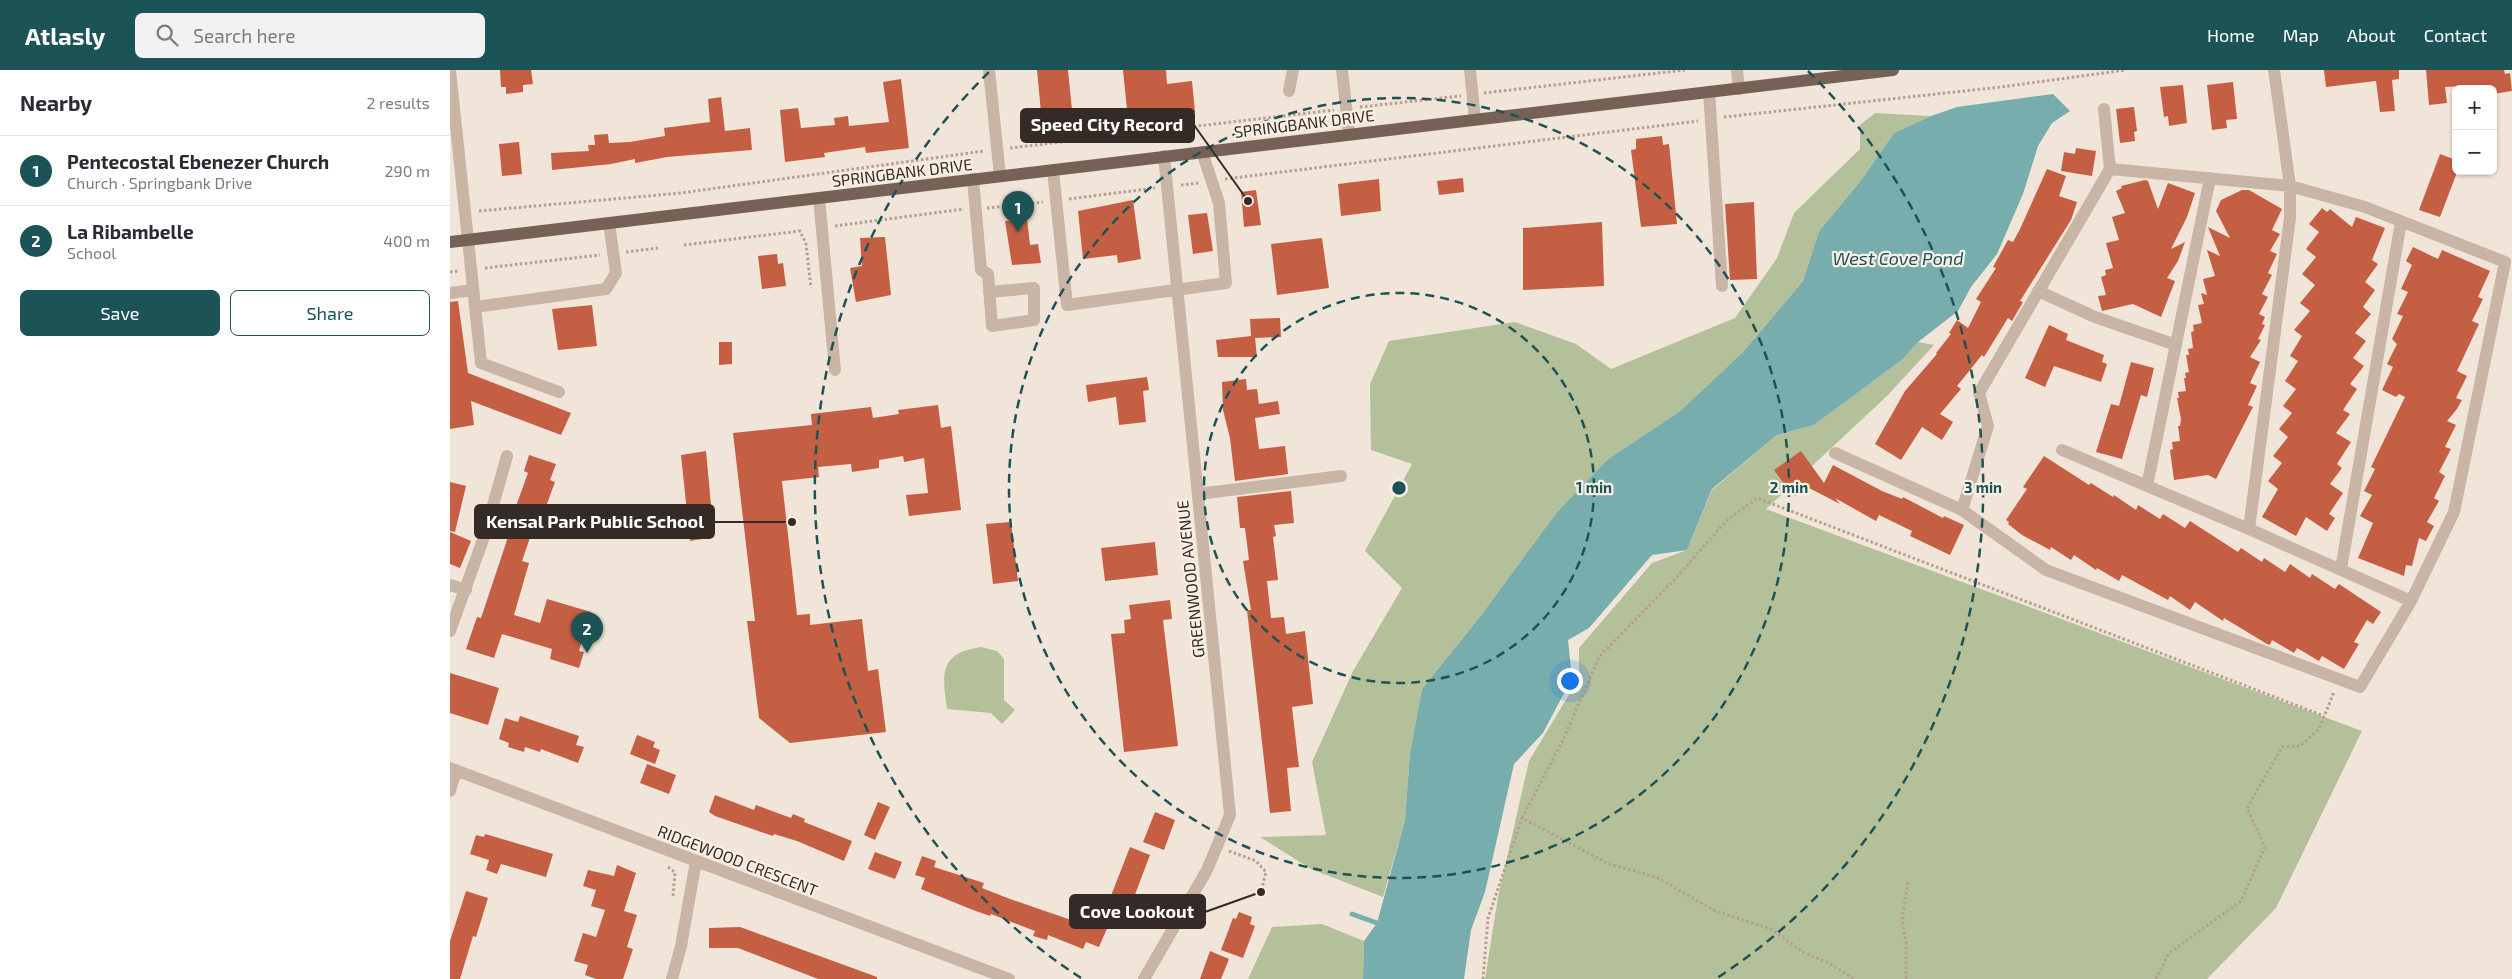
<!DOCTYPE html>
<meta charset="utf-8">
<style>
:root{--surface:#fff;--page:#f2f2f3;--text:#2b2b33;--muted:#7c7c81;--line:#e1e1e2;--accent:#1c5356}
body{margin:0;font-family:"Exo 2",sans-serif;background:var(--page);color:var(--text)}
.controls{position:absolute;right:15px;top:15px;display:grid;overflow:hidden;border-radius:8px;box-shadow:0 1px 4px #0004}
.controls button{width:45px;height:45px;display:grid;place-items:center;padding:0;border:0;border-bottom:1px solid var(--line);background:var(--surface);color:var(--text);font:25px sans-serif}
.you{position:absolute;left:1119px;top:610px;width:18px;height:18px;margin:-12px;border:4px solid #fff;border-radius:50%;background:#1a73e8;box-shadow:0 0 0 8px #1a73e833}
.badge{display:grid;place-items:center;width:32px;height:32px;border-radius:50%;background:var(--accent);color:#fff;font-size:16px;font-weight:700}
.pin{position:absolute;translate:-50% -41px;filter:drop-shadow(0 1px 2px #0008)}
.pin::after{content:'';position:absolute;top:26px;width:18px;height:15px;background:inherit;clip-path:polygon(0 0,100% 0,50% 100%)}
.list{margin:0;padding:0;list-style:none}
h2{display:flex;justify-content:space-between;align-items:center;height:65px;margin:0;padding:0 20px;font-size:21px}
h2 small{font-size:16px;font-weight:400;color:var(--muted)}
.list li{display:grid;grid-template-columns:32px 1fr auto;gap:15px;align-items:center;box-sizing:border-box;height:70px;padding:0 20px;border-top:1px solid var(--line)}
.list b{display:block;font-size:19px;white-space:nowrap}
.list p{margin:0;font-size:16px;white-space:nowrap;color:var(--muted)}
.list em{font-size:16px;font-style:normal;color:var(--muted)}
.actions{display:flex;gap:10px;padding:15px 20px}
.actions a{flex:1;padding:11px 0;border:1px solid var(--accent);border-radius:8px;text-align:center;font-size:18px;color:var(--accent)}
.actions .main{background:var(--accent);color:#fff}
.icon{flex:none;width:28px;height:28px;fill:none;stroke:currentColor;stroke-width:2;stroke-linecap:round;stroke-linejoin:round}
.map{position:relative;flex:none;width:2062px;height:909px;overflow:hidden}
header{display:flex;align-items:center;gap:30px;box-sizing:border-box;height:70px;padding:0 25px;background:var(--accent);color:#fff}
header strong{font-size:24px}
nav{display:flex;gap:28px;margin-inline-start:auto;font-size:18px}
.search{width:350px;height:45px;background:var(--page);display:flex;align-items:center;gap:12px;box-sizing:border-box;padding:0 18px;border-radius:8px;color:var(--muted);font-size:19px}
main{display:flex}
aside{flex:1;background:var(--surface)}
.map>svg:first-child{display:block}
</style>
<header>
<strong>Atlasly</strong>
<div class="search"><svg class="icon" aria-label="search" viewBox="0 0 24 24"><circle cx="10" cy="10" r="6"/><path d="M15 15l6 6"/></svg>Search here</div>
<nav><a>Home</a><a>Map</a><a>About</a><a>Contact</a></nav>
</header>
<main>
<aside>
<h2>Nearby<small>2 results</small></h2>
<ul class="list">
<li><span class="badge">1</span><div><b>Pentecostal Ebenezer Church</b><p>Church · Springbank Drive</p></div><em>290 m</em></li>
<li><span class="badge">2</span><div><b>La Ribambelle</b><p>School</p></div><em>400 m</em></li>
</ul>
<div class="actions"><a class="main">Save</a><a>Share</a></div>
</aside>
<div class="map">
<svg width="2062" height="909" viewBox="0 0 2062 909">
<rect width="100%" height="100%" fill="#f1e5d9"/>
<path fill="#b4c099" d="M1425,43L1481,46L1444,63L1409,113L1369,161L1353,211L1294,281L1229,342L1158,389L1107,442L1029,548L972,619L960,683L955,750L933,827L861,799L810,767L876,765L862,692L903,601L952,518L915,481L962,394L921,380L920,314L939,271L1065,252L1126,274L1161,299L1285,248L1327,188L1344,143L1410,79V55Z
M1468,272L1484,275L1437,326L1316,439L1912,661L1826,838L1757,909H1035L1048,827L1079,691L1129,608V578L1202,493L1237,480L1262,420L1327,365L1364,355L1453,289Z
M531,577L547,581L554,589V630L565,640L552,654L541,643L497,639C492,604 489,583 531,577Z
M872,854L914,871L913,909H798L822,857Z"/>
<path fill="#78adae" d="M1603,24L1620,41L1602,53L1588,76L1573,124L1547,184L1521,217L1508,241L1468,272L1453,289L1364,355L1327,365L1262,419L1237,480L1202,485L1139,558L1118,570L1122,608L1093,663L1064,694L1035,822L1021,860L1014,909H913L914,871L927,853L955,750L960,683L972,619L1029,548L1107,442L1158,389L1229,342L1294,281L1353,211L1369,161L1409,113L1444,63L1481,46L1507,37Z"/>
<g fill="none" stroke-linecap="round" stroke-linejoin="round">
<path stroke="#78adae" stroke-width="5" d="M902,844L927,853"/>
</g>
<path fill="#c55f43" d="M50,0H81L83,14L73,15V22L56,24V17H51Z
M587,0H618L623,50L592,53Z
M673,0H716L717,14L742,11L745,42L725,45V43L678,49Z
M1874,0H1949V9L1942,10L1945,41L1930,42L1926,11L1876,17Z
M1976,0H2054L2055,4L2060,3L2062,21L2043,24V19H2035L2034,15L1995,17L1997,33L1979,35Z
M451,9L459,78L416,83L415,77L374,83L375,87L335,92L330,40L348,38L351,58L385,55L384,48L398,46L399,56L439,52L433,12Z
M1783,12L1787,49L1776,50L1777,58L1762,60L1757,15Z
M1733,15L1737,53L1719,56L1718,46L1714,47L1710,17Z
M271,27L275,61L300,58L302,80L217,87L185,93V89L161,94L102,100L101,83L139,81L138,75H145L144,65L158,64L159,73L180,72L215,66L214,58L260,52L258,29Z
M1684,37L1687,61L1684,62L1685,71L1670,73L1666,39Z
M1212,66L1213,75L1219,74L1227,154L1191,157L1181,80L1186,79V69Z
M69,72L72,104L52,106L49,74Z
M1626,78L1646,81L1642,106L1611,101L1614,82L1625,84Z
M1990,84L2006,90V105L1990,147L1969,140Z
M1597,99L1616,106L1609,126L1627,132L1621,150L1570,231L1573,232L1562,251L1558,248L1534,287L1532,285L1507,316L1511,319L1490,344L1503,352L1492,370L1472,357L1451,390L1425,374L1455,321L1487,284L1486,283L1501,264L1499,263L1507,250L1518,258L1531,232L1526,229L1546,198L1543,197L1558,170L1563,172L1570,159Z
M1013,108L1014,122L989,125L987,111Z
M929,109L931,141L891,146L888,114Z
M1695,110L1698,111L1708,139L1718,113L1745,123L1737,147L1721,179L1735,172L1728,191L1717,208L1725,211L1711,247L1683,234L1652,241L1648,226L1656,225L1651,207L1656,205L1655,200L1663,198L1656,173L1669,170L1662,147L1675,143L1666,121L1672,118L1671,116Z
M806,120L811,155L794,157L791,122Z
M1792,120H1799L1832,139L1822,160L1830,164L1820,181L1827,184L1818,203L1822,205L1812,224L1818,227L1809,244L1815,247L1812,254L1815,255L1808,269L1811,270L1800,287L1810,292L1800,313L1807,316L1798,335L1803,337L1766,409L1758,405L1724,410L1720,380L1723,379L1722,372L1730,371L1728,356H1730L1731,349L1727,328H1729L1728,322L1736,321L1734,308H1736L1735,303L1739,302L1736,285H1739L1738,279L1743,278L1741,262L1744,261L1743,255L1752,253L1748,235L1754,234L1751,223L1757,225L1753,209L1765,206L1757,180L1770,186L1758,157L1780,168L1766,141L1771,130Z
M683,130L691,189L668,193L667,185L633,189L628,141Z
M1304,132L1307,209L1280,210L1275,134Z
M1872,138L1877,142L1880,139L1902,157L1906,147L1935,158L1922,190L1928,194L1915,212L1925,220L1913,237L1921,244L1905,263L1916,271L1903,288L1914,296L1900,314L1907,319L1893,340L1900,344L1886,363L1901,372L1887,394L1892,398L1880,414L1893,423L1879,444L1885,448L1877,461L1856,447L1846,466L1812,447L1828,419L1818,411L1832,393L1823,386L1838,367L1829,359L1842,343L1833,336L1846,319L1835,311L1848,291L1840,286L1852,266L1844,260L1860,241L1850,233L1865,215L1852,204L1866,187L1856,179L1869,162L1859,154Z
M757,143L763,181L743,184L738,145Z
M577,149L580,175L588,174L591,193L562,195L555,151Z
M1152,152L1154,216L1073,220V158Z
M435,167L441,225L406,232L400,198L412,196L410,168Z
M872,168L879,218L827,225L821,174Z
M1963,177L1988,189L1992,180L2040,201L2028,227L2033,229L2022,251L2029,254L2007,301L2017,306L2006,328L2012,330L2007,339L1997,351L2006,355L1995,377L2001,379L1989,402L1995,406L1984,428L1989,431L1977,452L1984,456L1976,471L1969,468L1962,496L1956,495L1954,506L1908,488L1923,453L1910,446L1922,425L1914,421L1925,399L1921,397L1955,327L1949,324L1946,327L1932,320L1943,297L1937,294L1947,274L1942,269L1953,246L1947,244L1958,222L1951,219L1962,195L1956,191Z
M327,184L328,194L333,193L336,216L312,219L308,186Z
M8,231L18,303L121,343L111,365L21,331L24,355L0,359V232Z
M142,235L147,276L108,280L102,239Z
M830,248L831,267L805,268L807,287H768L766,270L801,266L800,249Z
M1599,255L1618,264L1616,270L1654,285L1652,292L1657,294L1651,312L1604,296L1595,317L1575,308Z
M269,272H282V294L269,295Z
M1681,292L1704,298L1697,327L1691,325L1672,389L1646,382L1661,334L1669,336Z
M697,307L699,320L693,321L696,352L669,355L666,327L638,332L636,315Z
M796,309L797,320L807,319L809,334L828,331L830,344L805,348L809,379L835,376L838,404L785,411L780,368L773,340L772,312Z
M488,335L491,358L501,356L511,440L459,446L456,425L478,423L474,388L454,392L453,386L429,390V398L402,402L401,394L368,397L369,407L332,411L347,545L360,544V555L412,549L418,601L428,599L436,662L340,673L309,648L297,551H305L283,363L362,355L361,344L421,337L423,348L449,344L448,340Z
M256,381L264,467L240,471L231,385Z
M1351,381L1374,413L1383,395L1432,421L1452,429L1453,427L1493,448L1494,446L1514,455L1500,485L1460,466L1462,461L1429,445L1426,451L1385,428L1390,434L1357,417L1345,426L1340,418L1338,419L1324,400Z
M79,385L106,394L100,410L105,412L87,461L83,459L72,491L79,493L64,545L90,553L97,529L141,542L129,581L134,582L129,598L100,589L102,579L52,564L44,588L16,579L27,547L31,548L58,467L50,464L56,448L61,450L78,403L74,401Z
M1594,386L1639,415L1641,413L1663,427L1664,425L1686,440L1688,435L1710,449L1713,444L1735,458L1740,451L1788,482L1791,478L1812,492L1814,488L1835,502L1840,494L1860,508L1862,504L1885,519L1889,514L1931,542L1923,554L1917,550L1904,572L1909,574L1894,599L1872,586L1869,591L1847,578L1844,583L1822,570L1820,575L1817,574L1774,548L1773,551L1745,532L1740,540L1720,526L1718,530L1672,505L1669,511L1647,498L1646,500L1624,485L1621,490L1601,477L1600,480L1572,465L1558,454L1559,452L1556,450L1577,419L1573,417Z
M0,412L16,416L5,462L0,461Z
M841,421L844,453L824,455L826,466L823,467L828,510L817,511L821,548L834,547L836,564L855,561L863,634L842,637L849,697L837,698L841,741L820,743L797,540H801L793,491L799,490L795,458H790L787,427Z
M561,452L568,511L543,514L536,454Z
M0,462L21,471L10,498L0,494Z
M705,472L708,505L655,511L651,478Z
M720,530L722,549L713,550L728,676L674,682L661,564L675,563L674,550L681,549L679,535Z
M0,603L49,618L38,655L0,643Z
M70,646L129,666L126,675L134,677L128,693L91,679L90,682L75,677L74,682L58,677L59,673L49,669L55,648L68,652Z
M187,665L205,672L203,677L210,680L205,694L180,684Z
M197,694L226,705L219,724L190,713Z
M265,725L304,740L306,735L341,748L343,744L355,749L354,752L402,771L394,791L347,771L324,764L323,766L265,746L259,742Z
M428,732L440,737L425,770L414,765Z
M705,742L725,750L714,780L693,772Z
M35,764L103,784L96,807L51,794L47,804L36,800L39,790L20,784L26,765L34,767Z
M680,777L700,785L678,843L657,836Z
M425,782L452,792L445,809L418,799Z
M472,786L486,791L484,797L534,813L532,818L560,829L627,852L630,847L643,852L645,848L659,854L649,877L636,872L633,879L598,865L597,870L583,866L585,861L541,844L540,846L523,840L471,819L475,808L465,805Z
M167,795L186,803L174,841L187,845L177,877L183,879L173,909H146L135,905L138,895L124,891L133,863L146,867L155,840L141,836L146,820L133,816L138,800L164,806Z
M16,821L38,828L26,867L23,866L10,909H0V871Z
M789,842L802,847L800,854L805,856L793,888L771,880L783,848L786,849Z
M290,857L427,907V909H368L288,878H259V858Z
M760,881L779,889L771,909H750Z"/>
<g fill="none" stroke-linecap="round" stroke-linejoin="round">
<path stroke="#b59f90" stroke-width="3" stroke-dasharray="2.5 2.5" stroke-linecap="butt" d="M1034,23L1235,0
M910,37L1011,26
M1274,47L1551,17L1676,0
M560,78L884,40
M775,109L1248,51
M731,115L749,113
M619,129L705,118
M537,138L593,132
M29,141L231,123L534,81
M385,156L514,139
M234,175L350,161L356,174L361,218
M176,182L208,178
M35,198L150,185
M0,202L9,201
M1072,748L1113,670L1149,587L1226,508L1276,451L1307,428L1874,646
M779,781L806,791L816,802L811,822
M218,797L225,802L223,827
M1033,909L1038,848L1072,748L1159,794L1206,807L1265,841L1321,859L1353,882L1382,895L1404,909
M1456,909V873L1452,850L1458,812
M1706,909L1719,883L1791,831L1815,777L1797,738L1832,677L1850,676L1869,659L1884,622"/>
<path stroke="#c9b5a5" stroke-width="12" d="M0,0L31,293L109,322
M539,0L550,106
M892,0L899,64
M1020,0L1025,49
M1287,0L1289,19
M839,21L843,0
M1259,22L1272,216
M1660,99L1840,116L1915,137L2055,192L2004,442L1961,531
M603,100L617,235L776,213L769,133L752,82
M523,109L531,200L538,204L542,256L584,250V218L539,222
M369,128L385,300
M1588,221L1645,247L1726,275
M0,223L23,220
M25,237L156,219L166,203L159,153
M1385,383L1512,440L1596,500L1910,617L1961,531L1799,459L1612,380
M1697,416L1760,108
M748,424L891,406
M1512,440L1538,356L1529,323L1660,99L1654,39
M1799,459L1840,148V116L1824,0
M1891,499L1951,152
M0,515L16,520
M0,561L34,467L57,386
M0,698L559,909
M0,721L6,700
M222,909L231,876L246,791
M694,909L757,800L780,745L714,86"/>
<path stroke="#776157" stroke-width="12" d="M0,172L1443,0"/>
</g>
<g fill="none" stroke="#1c5356" stroke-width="2.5" stroke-dasharray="9 6">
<circle cx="949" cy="418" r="195"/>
<circle cx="949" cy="418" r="390"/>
<path d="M631 908A584 584 0 0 1 540 1M1358 1A584 584 0 0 1 1267 908"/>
</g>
<g text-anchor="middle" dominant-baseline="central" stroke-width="4.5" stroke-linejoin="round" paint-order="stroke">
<g font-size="16" fill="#352b26" stroke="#f9efe5">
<text transform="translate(854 53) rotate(-7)">SPRINGBANK DRIVE</text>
<text transform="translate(452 102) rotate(-7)">SPRINGBANK DRIVE</text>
<text transform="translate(740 509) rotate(-96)">GREENWOOD AVENUE</text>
<text transform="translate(288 790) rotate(21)">RIDGEWOOD CRESCENT</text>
</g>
<g font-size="18" font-style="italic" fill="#1c5356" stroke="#f9efe5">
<text x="1448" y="188">West Cove Pond</text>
</g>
</g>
<circle cx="949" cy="418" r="8" fill="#1c5356" stroke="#f9efe5" stroke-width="2.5"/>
<g font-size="15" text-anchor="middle" font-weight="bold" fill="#1c5356" stroke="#f9efe5" stroke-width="4.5" stroke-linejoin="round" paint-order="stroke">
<text x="1144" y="423">1 min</text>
<text x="1339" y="423">2 min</text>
<text x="1533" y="423">3 min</text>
</g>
<path fill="none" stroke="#352b26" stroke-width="2" d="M798 131L744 55M342 452L264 452M811 822L755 842"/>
<g fill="#352b26" stroke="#f9efe5" stroke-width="2">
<circle cx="798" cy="131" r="5"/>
<circle cx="342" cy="452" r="5"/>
<circle cx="811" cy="822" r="5"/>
</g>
<g fill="#352b26" stroke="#352b26" stroke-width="2">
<rect x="571" y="39" width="173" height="33" rx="5"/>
<rect x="25" y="435" width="239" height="33" rx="5"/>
<rect x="620" y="825" width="135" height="33" rx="5"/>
</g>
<g font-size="18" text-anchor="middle" font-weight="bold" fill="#fff">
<text x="657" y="61">Speed City Record</text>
<text x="145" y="458">Kensal Park Public School</text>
<text x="687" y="848">Cove Lookout</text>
</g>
</svg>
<div class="controls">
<button>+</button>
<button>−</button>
</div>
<div class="you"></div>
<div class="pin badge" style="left:568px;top:162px">1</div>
<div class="pin badge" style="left:137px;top:583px">2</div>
</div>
</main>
